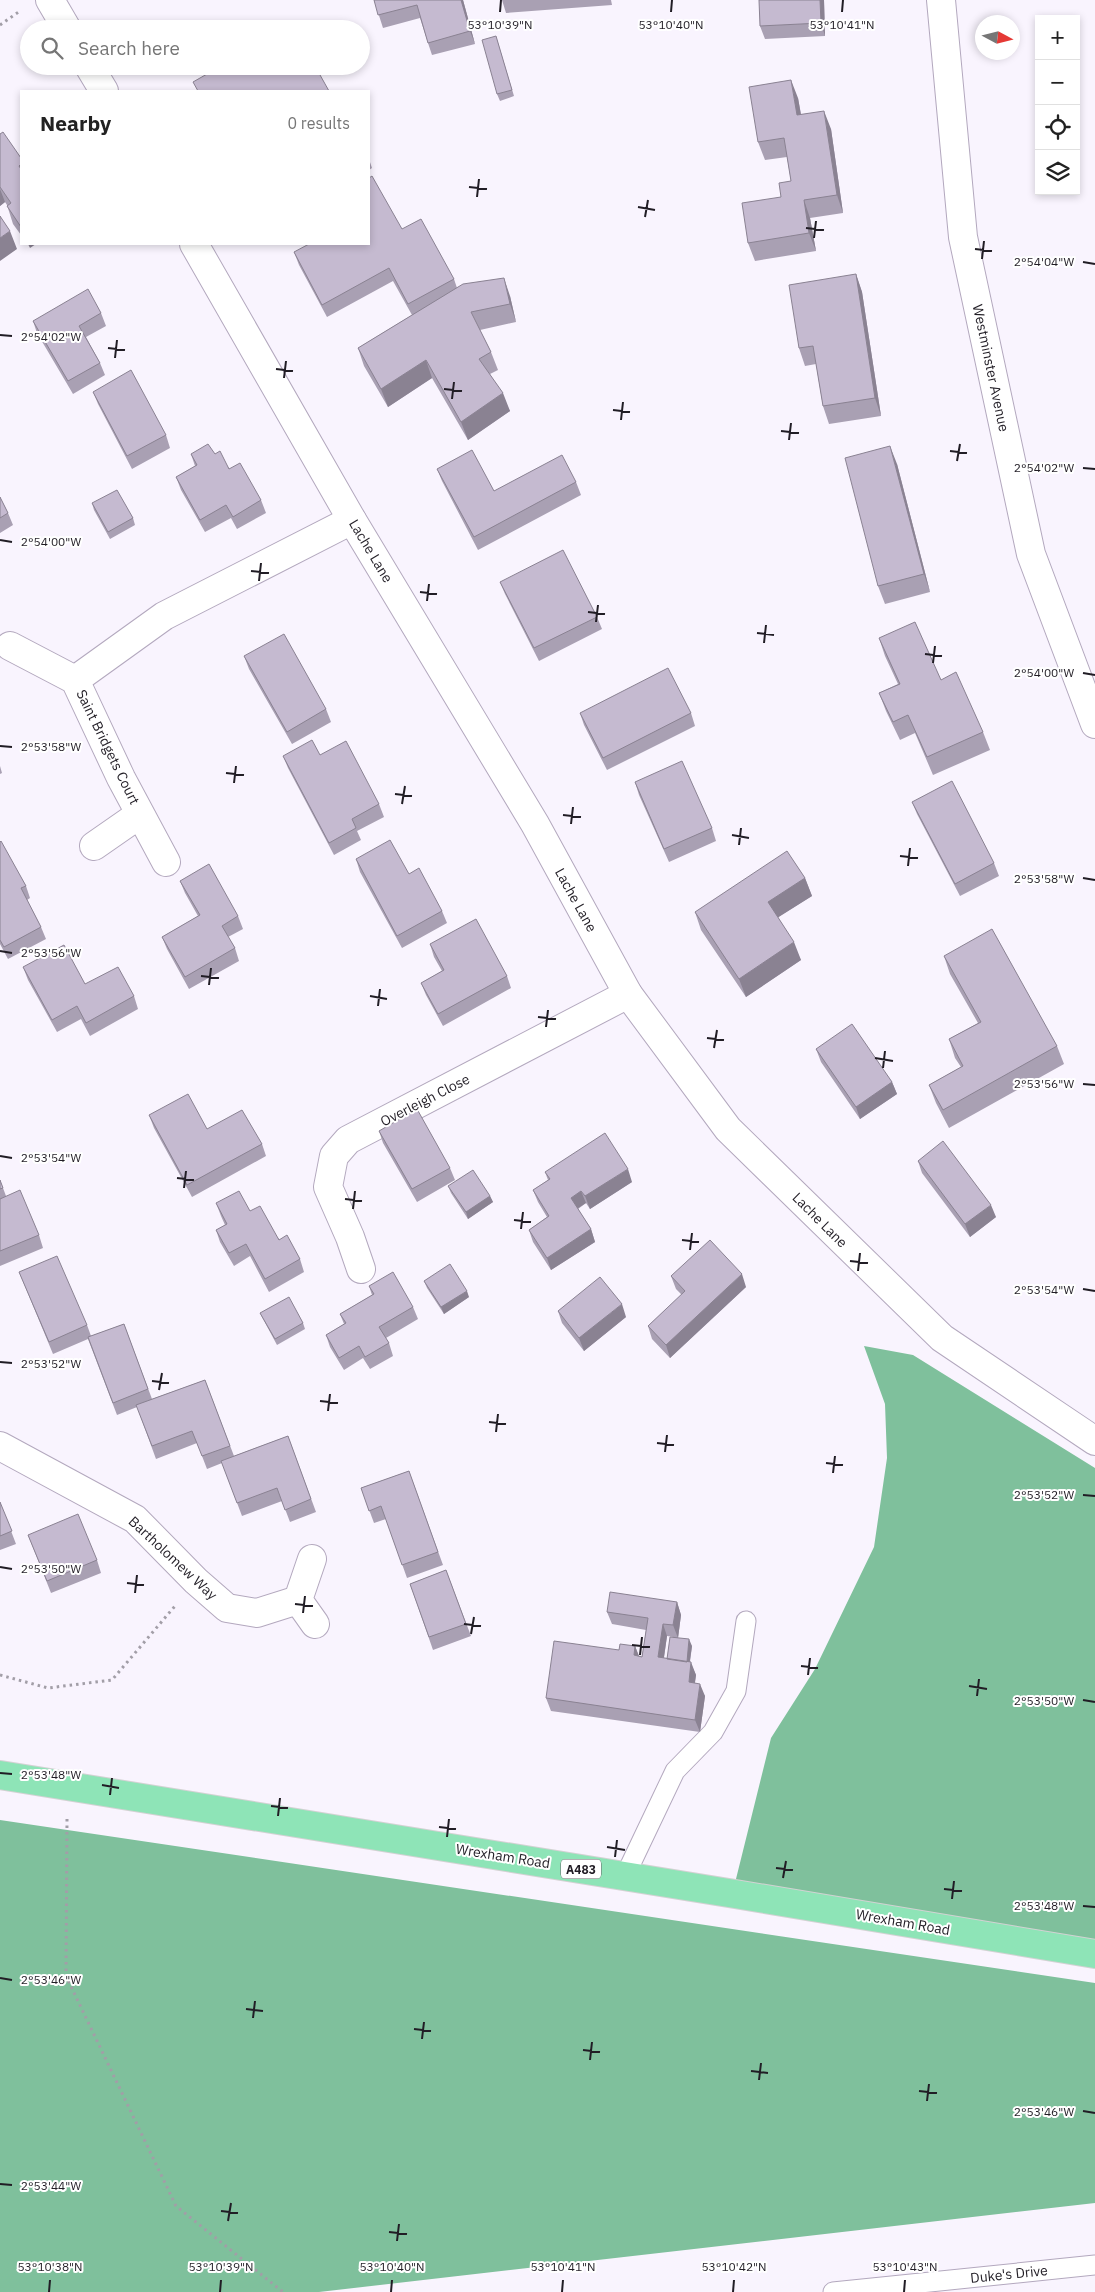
<!DOCTYPE html>
<meta charset="utf-8">
<style>
:root{--surface:#fff;--page:#f6f6f6;--text:#222;--muted:#767676;--line:#e0e0e0}
body{margin:0;font-family:"IBM Plex Sans",sans-serif;background:var(--page);color:var(--text)}
.controls{position:absolute;right:15px;top:15px;display:grid;overflow:hidden;border-radius:0px;box-shadow:0 2px 8px #0003}
.controls button{width:45px;height:45px;display:grid;place-items:center;padding:0;border:0;border-bottom:1px solid var(--line);background:var(--surface);color:var(--text);font:25px sans-serif}
.compass{position:absolute;left:975px;top:15px;width:45px;height:45px;border-radius:50%;background:var(--surface);box-shadow:0 2px 8px #0003;rotate:97deg}
.list{margin:0;padding:0;list-style:none}
h2{display:flex;justify-content:space-between;align-items:center;height:65px;margin:0;padding:0 20px;font-size:21px}
h2 small{font-size:16px;font-weight:400;color:var(--muted)}
.icon{flex:none;width:28px;height:28px;fill:none;stroke:currentColor;stroke-width:2;stroke-linecap:round;stroke-linejoin:round}
.map{position:relative;flex:none;width:1095px;height:2292px;overflow:hidden}
.search{position:absolute;background:var(--surface);box-shadow:0 2px 8px #0003;left:20px;top:20px;width:350px;height:55px;display:flex;align-items:center;gap:12px;box-sizing:border-box;padding:0 18px;border-radius:28px;color:var(--muted);font-size:19px}
.panel{position:absolute;background:var(--surface);box-shadow:0 2px 8px #0003;left:20px;top:90px;width:350px;height:155px;border-radius:0px}
.map>svg:first-child{display:block}
</style>
<div class="map">
<svg width="1095" height="2292" viewBox="0 0 1095 2292">
<rect width="100%" height="100%" fill="#f9f4fe"/>
<path fill="#7fc09c" d="M864,1346L913,1355L1095,1468V1951L735,1883L771,1738L815,1669L874,1547L887,1458L885,1404Z
M0,1820L1095,1983V2203L319,2292H0Z"/>
<g fill="none" stroke-linecap="round" stroke-linejoin="round">
<defs>
<path id="service" d="M625,1876L675,1771L713,1732L736,1691L746,1621
M833,2292L1095,2265"/>
<path id="minor" d="M941,0L963,237L1031,554L1095,724
M10,646L75,680L164,616L352,520
M75,680L121,778L166,862
M94,846L140,814
M361,1269L350,1237L328,1187L334,1156L348,1140L628,994
M0,1446L135,1519L196,1581L227,1608L257,1613L298,1600
M312,1559L298,1600L315,1624"/>
<path id="tertiary" d="M50,0L67,29
M89,66L104,91
M194,244L352,520L535,824L628,994L728,1129L942,1338L1095,1441"/>
<path id="trunk" d="M0,1775L735,1894L1095,1954"/>
</defs>
<use href="#service" stroke="#b3a8be" stroke-width="21"/>
<use href="#minor" stroke="#b3a8be" stroke-width="30"/>
<use href="#tertiary" stroke="#b3a8be" stroke-width="30"/>
<use href="#trunk" stroke="#d3d2d3" stroke-width="30"/>
<path stroke="#a29ea7" stroke-width="3" stroke-dasharray="2.5 4" stroke-linecap="butt" d="M0,25L20,11
M0,1675L48,1688L112,1680L175,1606
M67,1819L66,1976L176,2206L283,2292"/>
<use href="#service" stroke="#fff" stroke-width="19"/>
<use href="#minor" stroke="#fff" stroke-width="28"/>
<use href="#tertiary" stroke="#fff" stroke-width="28"/>
<use href="#trunk" stroke="#8ee4b7" stroke-width="28"/>
</g>
<path fill="#a9a0b3" fill-rule="evenodd" d="M374,0H463L475,44L432,55L428,43L420,18L383,28Z
M502,0H611L612,5L506,13Z
M824,0L825,36L765,39L760,26Z
M496,36L514,96L500,101L497,94Z
M798,98L801,114L831,129L843,213L810,218L816,251L755,261L748,243L781,197L791,181L787,157L765,160L758,142Z
M0,134L21,158V235L13,224L7,205L5,202L0,206Z
M369,159L372,168L369,170Z
M402,229L454,279L457,288L510,296L516,322L480,330L491,352L498,370L490,374L510,411L468,440L432,378L388,407L364,366L358,348L412,315L393,281L327,317L299,265L294,252Z
M856,274L862,292L881,416L829,424L823,406L816,364L805,366L799,348Z
M101,313L106,326L86,337L100,363L105,375L73,394L37,333L33,321Z
M93,392L166,435L170,448L132,469L98,404Z
M191,454H215L261,500L266,513L237,529L231,518L205,532L181,490L176,477L195,466Z
M897,464L930,592L885,604L878,586Z
M437,469L494,491L576,482L581,495L478,550L442,481Z
M0,497L8,513L13,525L0,533Z
M92,503L133,518L135,525L110,539L94,510Z
M500,582L597,617L602,629L539,661L505,594Z
M879,638L941,680L983,732L990,750L933,775L915,733L900,740L886,711L879,693L898,684L885,656Z
M244,656L326,709L331,722L292,744L249,669Z
M580,713H691L695,726L607,770L584,725Z
M320,755L379,804L384,817L357,831L361,840L334,855L288,768L283,756Z
M0,766L2,773L0,774Z
M635,782L712,828L716,841L669,862L639,795Z
M912,802L994,863L999,876L960,896L917,814Z
M0,842L26,886L30,898L27,900L41,927L46,939L8,959L0,944Z
M356,859L442,911L447,923L402,948L360,872Z
M805,878L812,896L778,917L801,960L746,997L701,930L695,912Z
M180,881L238,916L243,929L228,937L235,948L239,961L189,989L167,949L162,937L198,916L185,893Z
M430,944L507,976L511,988L443,1026L426,995L421,983L442,971L434,957Z
M944,956L1057,1046L1064,1064L949,1128L936,1103L929,1085L961,1067L955,1058L949,1039L978,1023L950,974Z
M23,967L85,984L134,996L138,1009L90,1036L81,1019L57,1032L28,980Z
M816,1049L892,1082L897,1094L860,1119L821,1062Z
M149,1115L262,1144L266,1156L192,1197L154,1128Z
M379,1131L450,1168L455,1180L417,1202L383,1143Z
M918,1161L996,1217L970,1237L922,1173Z
M545,1172L632,1182L590,1209L586,1203L578,1209L591,1229L595,1242L551,1270L533,1242L529,1230L547,1217L538,1202L533,1190L548,1180Z
M0,1180L6,1196L39,1235L43,1248L0,1266Z
M448,1186L490,1196L493,1202L468,1219L451,1193Z
M216,1203L250,1211L300,1259L304,1272L269,1292L250,1256L234,1266L220,1242L216,1230L225,1225L221,1216Z
M19,1272L87,1325L91,1336L124,1324L152,1399L205,1380L234,1456L288,1436L316,1512L290,1522L282,1501L242,1516L222,1463L207,1469L197,1443L156,1459L137,1407L117,1415L88,1339L53,1354Z
M671,1276L746,1287L670,1358L652,1339L648,1326L682,1295L676,1289Z
M424,1281L469,1297L444,1314L427,1288Z
M369,1286L413,1307L418,1319L386,1338L389,1343L393,1356L370,1369L363,1358L344,1370L330,1347L326,1335L344,1324L340,1314L372,1295Z
M558,1311L626,1317L584,1351L562,1323Z
M260,1313L303,1323L305,1329L277,1345L263,1319Z
M409,1471L443,1565L407,1578L386,1519L374,1523L361,1488Z
M0,1502L16,1544L0,1550Z
M28,1535L97,1560L101,1573L51,1593Z
M446,1570L471,1636L433,1650L410,1584Z
M677,1602L681,1615L678,1638L692,1646L690,1662L696,1675L695,1683L705,1696L700,1732L551,1711L546,1698L619,1650L635,1646L639,1656L642,1657L646,1630L612,1624L607,1612ZM667,1636L673,1637L667,1659L664,1658Z"/>
<path fill="#8a8292" d="M461,0H463L475,44L470,31Z
M820,0H824L825,36L821,23Z
M791,80L798,98L804,133L797,115Z
M824,111L831,129L843,213L837,195Z
M0,189L5,202L0,206Z
M804,200L810,218L816,251L809,233Z
M10,231L17,249L0,261V238Z
M28,244H36L30,248Z
M856,274L862,292L881,416L875,398Z
M504,278L510,296L516,322L510,304Z
M426,360L432,378L388,407L381,389Z
M503,393L510,411L468,440L461,422Z
M890,446L897,464L930,592L924,574Z
M805,878L812,896L774,920L768,902Z
M794,942L801,960L746,997L739,979Z
M892,1082L897,1094L860,1119L856,1107Z
M628,1169L632,1182L590,1209L585,1196Z
M581,1191L586,1203L575,1210L571,1198Z
M490,1196L493,1202L468,1219L466,1212Z
M991,1205L996,1217L970,1237L965,1224Z
M591,1229L595,1242L551,1270L547,1258Z
M742,1274L746,1287L670,1358L666,1345Z
M467,1291L469,1297L444,1314L441,1307Z
M622,1304L626,1317L584,1351L579,1338Z
M677,1602L681,1615L678,1638L673,1625Z
M663,1624L667,1636L662,1670L658,1657Z
M689,1639L692,1646L688,1673L686,1667Z
M635,1646L640,1659L634,1655Z
M691,1662L696,1675L693,1694L689,1682Z
M700,1684L705,1696L700,1732L695,1720Z"/>
<path fill="#c5bad0" stroke="#8a8292" d="M374,0H461L470,31L428,43L417,5L378,15Z
M759,0H820L821,23L760,26Z
M292,26L294,29H287Z
M496,36L512,90L497,94L482,40Z
M221,66H315L329,91H198L193,82Z
M791,80L797,115L824,111L837,195L804,200L809,233L748,243L742,203L781,197L779,183L791,181L784,138L758,142L749,87Z
M3,132L21,158V164L19,166L21,169V227L7,206L11,203L0,187V134Z
M372,176L402,229L421,219L454,279L408,304L389,268L322,305L294,252L309,244H369V178Z
M0,216L10,231L0,238Z
M856,274L875,398L823,406L813,346L799,348L789,285Z
M504,278L510,304L471,312L491,352L479,359L503,393L461,422L426,360L381,389L358,348L463,284Z
M88,289L101,313L79,326L100,363L68,381L33,321Z
M131,370L166,435L127,456L93,392Z
M208,444L215,454L220,451L229,469L240,463L261,500L233,517L226,505L200,520L176,477L197,465L191,454Z
M890,446L924,574L878,586L845,458Z
M472,450L494,491L562,455L576,482L474,537L437,469Z
M117,490L133,518L108,532L92,503Z
M0,497L8,513L0,518Z
M563,550L597,617L534,648L500,582Z
M915,622L941,680L956,672L983,732L927,757L908,715L893,722L879,693L900,684L879,638Z
M284,634L326,709L287,732L244,656Z
M668,668L691,713L603,758L580,713Z
M312,740L320,755L346,741L379,804L352,819L356,828L329,843L283,756Z
M682,761L712,828L664,849L635,782Z
M952,781L994,863L955,884L912,802Z
M390,840L409,874L419,868L442,911L397,936L356,859Z
M1,841L26,886L21,888L41,927L4,947L0,940V842Z
M787,851L805,878L768,902L794,942L739,979L695,912Z
M209,864L238,916L222,926L235,948L185,977L162,937L200,915L180,881Z
M476,919L507,976L438,1014L421,983L444,970L430,944Z
M992,929L1057,1046L943,1110L929,1085L963,1066L949,1039L981,1022L944,956Z
M64,945L85,984L118,967L134,996L86,1023L77,1006L52,1020L23,967Z
M852,1024L892,1082L856,1107L816,1049Z
M188,1094L207,1129L242,1110L262,1144L187,1185L149,1115Z
M417,1109L450,1168L412,1189L379,1131Z
M605,1133L628,1169L585,1196L581,1191L571,1198L591,1229L547,1258L529,1230L549,1216L533,1190L550,1179L545,1172Z
M943,1141L991,1205L965,1224L918,1161Z
M473,1170L490,1196L466,1212L448,1186Z
M0,1180L3,1188L0,1189Z
M20,1190L39,1235L0,1251V1199Z
M239,1191L250,1211L260,1206L279,1240L287,1235L300,1259L265,1279L246,1244L229,1253L216,1230L227,1224L216,1203Z
M710,1240L742,1274L666,1345L648,1326L685,1291L671,1276Z
M57,1256L87,1325L49,1342L19,1272Z
M450,1264L467,1291L441,1307L424,1281Z
M393,1272L413,1307L379,1327L389,1343L365,1357L359,1346L339,1358L326,1335L346,1323L340,1314L374,1294L369,1286Z
M600,1277L622,1304L579,1338L558,1311Z
M289,1297L303,1323L275,1339L260,1313Z
M124,1324L148,1389L113,1403L88,1337Z
M205,1380L230,1446L202,1456L192,1431L152,1446L136,1405Z
M288,1436L311,1499L285,1510L277,1488L237,1503L221,1461Z
M409,1471L438,1552L402,1565L381,1506L369,1511L361,1488Z
M0,1502L12,1531L0,1536Z
M78,1514L97,1560L47,1581L28,1535Z
M446,1570L466,1624L429,1637L410,1584Z
M610,1592L677,1602L673,1625L663,1624L658,1657L691,1662L689,1682L700,1684L695,1720L546,1698L554,1641L619,1650L620,1644L635,1646L634,1655L642,1657L648,1618L607,1612Z
M670,1637L689,1639L687,1662L667,1659Z"/>
<path fill="none" stroke="#211d25" stroke-width="2" d="M500,12L501,0M671,12L672,0M842,12L843,0M469,187L487,189M477,197L479,179M638,207L655,210M645,217L648,200M806,228L824,230M814,238L816,221M975,249L992,251M982,259L984,241M1083,262L1095,264M0,335L12,336M108,348L125,350M115,358L117,340M276,369L293,371M284,378L286,361M444,389L462,391M452,399L454,382M613,410L630,412M621,420L623,402M781,431L799,433M789,440L791,423M950,451L967,453M957,461L960,444M1083,468L1095,469M0,540L12,542M251,571L269,573M259,581L261,563M420,592L437,594M427,601L429,584M588,612L605,614M596,622L598,605M757,633L774,635M764,643L766,625M925,654L942,656M933,663L935,646M1083,673L1095,675M0,746L12,747M226,773L244,775M234,783L236,766M395,794L412,796M402,804L405,786M563,815L581,817M571,824L573,807M732,835L749,838M739,845L741,828M900,856L918,858M908,866L910,848M1083,878L1095,880M0,951L12,953M201,976L219,978M209,985L211,968M370,996L387,999M378,1006L380,989M538,1017L556,1019M546,1027L548,1010M707,1038L724,1040M714,1048L717,1030M875,1058L893,1061M883,1068L885,1051M1083,1084L1095,1085M0,1156L12,1158M177,1178L194,1180M184,1188L186,1171M345,1199L362,1201M353,1209L355,1191M514,1220L531,1222M521,1229L523,1212M682,1240L699,1242M690,1250L692,1233M850,1261L868,1263M858,1271L860,1253M1083,1289L1095,1291M0,1362L12,1363M152,1381L169,1383M159,1390L162,1373M320,1401L338,1403M328,1411L330,1394M489,1422L506,1424M496,1432L498,1414M657,1443L674,1445M665,1452L667,1435M826,1463L843,1465M833,1473L835,1456M1083,1495L1095,1496M0,1567L12,1569M127,1583L144,1585M135,1593L137,1575M295,1604L313,1606M303,1613L305,1596M464,1624L481,1626M471,1634L474,1617M632,1645L650,1647M640,1655L642,1637M801,1666L818,1668M808,1675L810,1658M969,1686L987,1689M977,1696L979,1679M1083,1700L1095,1702M0,1773L12,1774M102,1785L119,1788M110,1795L112,1778M271,1806L288,1808M278,1816L280,1798M439,1827L456,1829M447,1837L449,1819M607,1847L625,1850M615,1857L617,1840M776,1868L793,1870M783,1878L786,1861M944,1889L962,1891M952,1899L954,1881M1083,1906L1095,1907M0,1978L12,1980M246,2009L263,2011M253,2018L255,2001M414,2029L431,2031M422,2039L424,2022M583,2050L600,2052M590,2060L592,2042M751,2071L768,2073M759,2080L761,2063M919,2091L937,2093M927,2101L929,2084M1083,2111L1095,2113M0,2184L12,2185M221,2211L238,2213M228,2221L231,2203M389,2232L407,2234M397,2241L399,2224M49,2292L50,2280M220,2292L221,2280M391,2292L392,2280M562,2292L563,2280M733,2292L734,2280M904,2292L905,2280"/>
<g text-anchor="middle" dominant-baseline="central" stroke-width="4" stroke-linejoin="round" paint-order="stroke">
<rect fill="#fff" stroke="#646166" stroke-width="1" x="561" y="1859.5" width="40" height="19" rx="4"/>
<g font-size="12" font-weight="bold" fill="#211d25">
<text x="581" y="1869">A483</text>
</g>
<g font-size="14" fill="#211d25" stroke="#fff">
<text transform="translate(991 368) rotate(78)">Westminster Avenue</text>
<text transform="translate(371 551) rotate(59)">Lache Lane</text>
<text transform="translate(108 747) rotate(64)">Saint Bridgets Court</text>
<text transform="translate(576 900) rotate(61)">Lache Lane</text>
<text transform="translate(425 1100) rotate(-27)">Overleigh Close</text>
<text transform="translate(820 1220) rotate(45)">Lache Lane</text>
<text transform="translate(173 1558) rotate(43)">Bartholomew Way</text>
<text transform="translate(503 1856) rotate(9)">Wrexham Road</text>
<text transform="translate(903 1922) rotate(10)">Wrexham Road</text>
<text transform="translate(1009 2274) rotate(-6)">Duke's Drive</text>
</g>
</g>
<g font-size="12" text-anchor="middle" fill="#211d25" stroke="#fff" stroke-width="4" stroke-linejoin="round" paint-order="stroke">
<text x="500" y="29">53°10'39"N</text>
<text x="671" y="29">53°10'40"N</text>
<text x="842" y="29">53°10'41"N</text>
<text x="1044" y="266">2°54'04"W</text>
<text x="51" y="341">2°54'02"W</text>
<text x="1044" y="472">2°54'02"W</text>
<text x="51" y="546">2°54'00"W</text>
<text x="1044" y="677">2°54'00"W</text>
<text x="51" y="751">2°53'58"W</text>
<text x="1044" y="883">2°53'58"W</text>
<text x="51" y="957">2°53'56"W</text>
<text x="1044" y="1088">2°53'56"W</text>
<text x="51" y="1162">2°53'54"W</text>
<text x="1044" y="1294">2°53'54"W</text>
<text x="51" y="1368">2°53'52"W</text>
<text x="1044" y="1499">2°53'52"W</text>
<text x="51" y="1573">2°53'50"W</text>
<text x="1044" y="1705">2°53'50"W</text>
<text x="51" y="1779">2°53'48"W</text>
<text x="1044" y="1910">2°53'48"W</text>
<text x="51" y="1984">2°53'46"W</text>
<text x="1044" y="2116">2°53'46"W</text>
<text x="51" y="2190">2°53'44"W</text>
<text x="50" y="2271">53°10'38"N</text>
<text x="221" y="2271">53°10'39"N</text>
<text x="392" y="2271">53°10'40"N</text>
<text x="563" y="2271">53°10'41"N</text>
<text x="734" y="2271">53°10'42"N</text>
<text x="905" y="2271">53°10'43"N</text>
</g>
</svg>
<div class="controls">
<button>+</button>
<button>−</button>
<button><svg class="icon" aria-label="locate" viewBox="0 0 24 24"><circle cx="12" cy="12" r="6"/><path d="M12 2v4M12 18v4M2 12h4M18 12h4"/></svg></button>
<button><svg class="icon" aria-label="layers" viewBox="0 0 24 24"><path d="M12 4l9 5-9 5-9-5zM3 14l9 5 9-5"/></svg></button>
</div>
<svg class="compass" viewBox="-18 -18 36 36"><path d="M0-13l5 13h-10z" fill="#e53935"/><path d="M0 13l5-13h-10z" fill="#767676"/></svg>
<div class="search"><svg class="icon" aria-label="search" viewBox="0 0 24 24"><circle cx="10" cy="10" r="6"/><path d="M15 15l6 6"/></svg>Search here</div>
<section class="panel">
<h2>Nearby<small>0 results</small></h2>
<ul class="list">
</ul>
</section>
</div>
